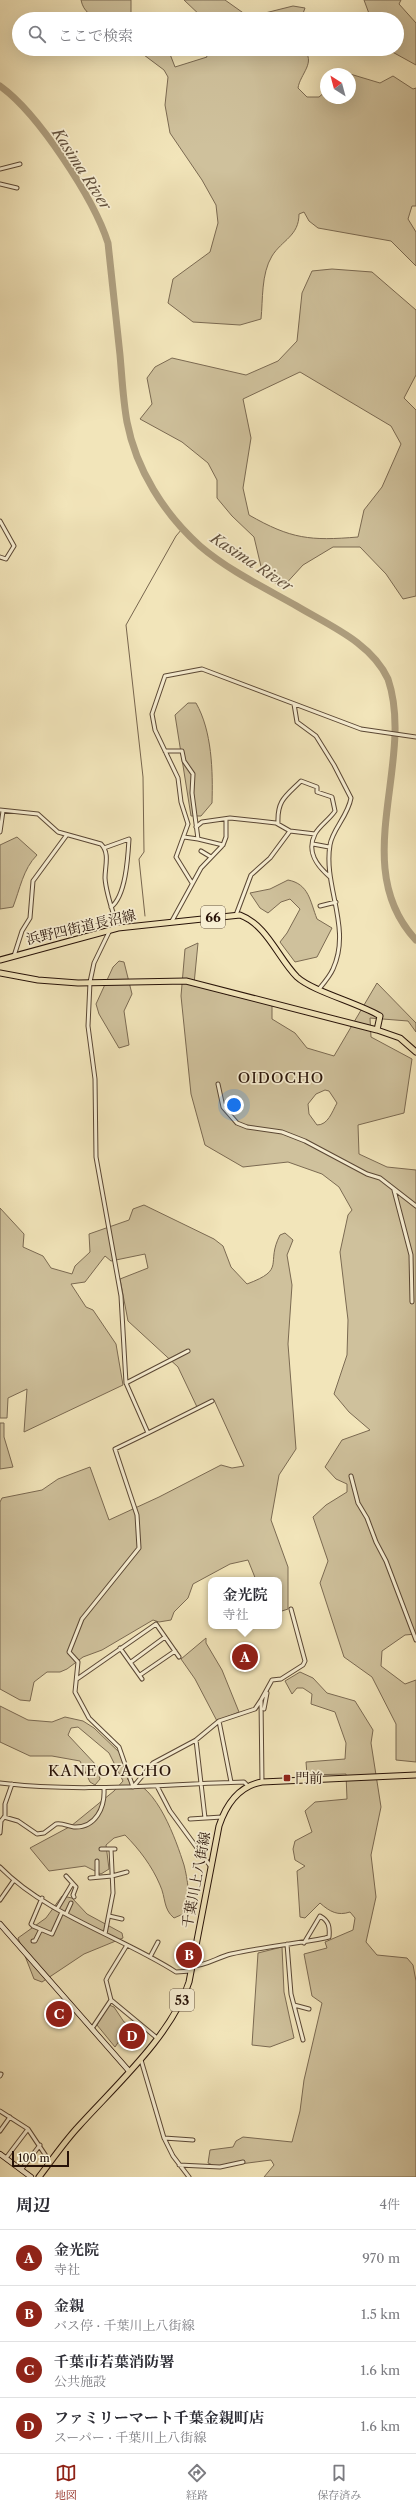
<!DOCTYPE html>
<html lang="ja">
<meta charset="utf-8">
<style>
:root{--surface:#fff;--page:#f7f7f7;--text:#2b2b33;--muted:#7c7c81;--line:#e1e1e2;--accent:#8f2418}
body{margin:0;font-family:"Libre Caslon Text","Noto Serif JP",serif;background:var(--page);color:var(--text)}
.compass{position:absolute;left:320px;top:68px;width:36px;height:36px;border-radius:50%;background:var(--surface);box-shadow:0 4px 16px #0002;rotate:324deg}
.scale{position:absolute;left:12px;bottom:10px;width:57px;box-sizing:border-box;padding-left:4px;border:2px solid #271208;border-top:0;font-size:11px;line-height:14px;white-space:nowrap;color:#271208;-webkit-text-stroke:3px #f7eed2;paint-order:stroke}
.you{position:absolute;left:234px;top:1105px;width:14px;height:14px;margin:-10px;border:3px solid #fff;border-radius:50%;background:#1a73e8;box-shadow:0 0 0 6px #1a73e833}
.badge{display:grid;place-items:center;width:26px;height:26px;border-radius:50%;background:var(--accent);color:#fff;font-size:13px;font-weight:700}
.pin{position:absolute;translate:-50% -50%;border:2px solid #fff;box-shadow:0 1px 4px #0006}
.popup{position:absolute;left:208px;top:1577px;width:74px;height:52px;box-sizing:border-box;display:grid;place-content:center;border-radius:8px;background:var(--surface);filter:drop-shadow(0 1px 3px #0005);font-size:13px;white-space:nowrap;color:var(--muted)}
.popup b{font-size:15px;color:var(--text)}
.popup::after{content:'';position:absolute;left:50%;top:100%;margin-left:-8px;border:8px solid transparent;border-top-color:var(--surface)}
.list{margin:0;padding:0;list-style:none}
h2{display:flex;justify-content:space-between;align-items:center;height:52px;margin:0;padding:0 16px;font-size:17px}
h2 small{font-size:13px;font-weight:400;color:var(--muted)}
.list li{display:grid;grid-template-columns:26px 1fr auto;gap:12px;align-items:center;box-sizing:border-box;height:56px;padding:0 16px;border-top:1px solid var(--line)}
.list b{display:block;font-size:15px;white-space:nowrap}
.list p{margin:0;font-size:13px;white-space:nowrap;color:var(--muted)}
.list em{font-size:13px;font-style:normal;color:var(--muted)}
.icon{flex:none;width:22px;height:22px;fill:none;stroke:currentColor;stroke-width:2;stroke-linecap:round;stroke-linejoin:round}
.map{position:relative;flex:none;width:416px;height:2177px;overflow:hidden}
.search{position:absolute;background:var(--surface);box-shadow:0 4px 16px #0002;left:12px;right:12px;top:12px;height:44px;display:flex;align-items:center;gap:10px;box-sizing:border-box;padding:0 14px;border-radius:22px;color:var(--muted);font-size:15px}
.sheet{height:276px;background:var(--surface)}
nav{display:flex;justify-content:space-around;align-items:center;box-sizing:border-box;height:56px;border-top:1px solid var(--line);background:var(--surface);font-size:11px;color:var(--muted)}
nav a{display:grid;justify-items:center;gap:2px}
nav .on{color:var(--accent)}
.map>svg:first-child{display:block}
</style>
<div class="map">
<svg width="416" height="2177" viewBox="0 0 416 2177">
<rect width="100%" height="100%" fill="#f2e5ba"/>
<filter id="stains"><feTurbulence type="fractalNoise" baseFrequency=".005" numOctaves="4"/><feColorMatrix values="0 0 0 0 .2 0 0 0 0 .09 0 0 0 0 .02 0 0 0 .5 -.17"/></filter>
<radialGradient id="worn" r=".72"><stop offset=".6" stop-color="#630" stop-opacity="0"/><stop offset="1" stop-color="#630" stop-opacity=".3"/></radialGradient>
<path fill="#cfc19c" stroke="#7b6a52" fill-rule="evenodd" d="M81,0H131V19C113,19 86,24 81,0Z
M184,0H225L249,17L293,6L305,8L301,19H204Z
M364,0H401L399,4L416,23V65L387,49H397V19H371Z
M136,49H168L175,67L207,57L204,49H303C317,62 300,74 298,88L307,97H319L326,91V98H350V74L380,83L393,76L413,89L416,88V206H412L408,219L416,232V266L391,241L318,228L309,221L304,212L299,214C299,236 282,240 272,256C261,274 263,300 261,319L240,325L193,322L168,303L173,279L210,252L218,223L216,205L202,180L170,133L165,105L168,77L164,70Z
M332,269L372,272L416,310V375L404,398L416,410V596L403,599L386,574L360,547H333L303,565L282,588L263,575L254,537L232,516L217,498V480L208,463L182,442L140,419L152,404L147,378L155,367L172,358L246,375L278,361L297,341L302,293L312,271ZM300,372L391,426L401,444L382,487L364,510L358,537C310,541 291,539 249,515L243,488L251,438L243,399Z
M188,703H196C212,731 213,771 212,803L201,816H191L175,715Z
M17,837L37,855C23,869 20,889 13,907L0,909V845Z
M288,880C309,884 310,901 317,919L332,928L317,957L295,962L280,942L287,933L300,909L290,899L281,902L268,913L260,908L250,893L270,889Z
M198,943L194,984L229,995L272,1002V1019L295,1033L307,1048L334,1056L377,983L416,1023V1032L408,1021L370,1018L371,1037L412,1059L404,1113L358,1125L359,1154L387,1167L416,1170V1634L405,1635L382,1651L381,1666L405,1684L416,1680V1762L396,1760V1724L372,1677L344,1657L320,1583L328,1561L313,1517L326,1505L347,1492V1484L336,1479L325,1467L342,1440L370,1430L349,1412L334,1394L347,1355L348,1320L340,1252L348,1215L352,1210L339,1187L322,1174L288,1162L243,1167L205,1145L191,1094L181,996L185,949ZM325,1090L329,1091L337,1103C332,1112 328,1125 317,1125L309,1114L308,1104L316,1094Z
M119,961L124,962L132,994L124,1011L129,1045L119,1048L99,1014L96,1004L113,967Z
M144,1205L214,1239L223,1246L231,1267L247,1284C287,1269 265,1264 280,1235L285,1233L293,1240L287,1255L292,1285L288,1344L296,1449L279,1475L271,1520L288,1567V1609L279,1612V1580H256L248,1560L230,1564L193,1584L188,1598L174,1612L171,1620L159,1622L153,1620L102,1650L83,1657L67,1669L60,1672H47L34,1682L30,1701L20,1700L0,1689V1502L2,1498L42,1490L58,1479L90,1467L109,1520L159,1497L221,1465L232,1468L244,1466L214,1400L197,1407L178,1367L128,1321L120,1279L148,1268L145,1254L111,1261L105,1256L85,1282L71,1284L86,1307L93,1310L116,1344L123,1385L24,1432L27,1389L8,1398L7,1418H0V1208L24,1234L23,1247L43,1256L51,1268L72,1274L75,1266L90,1252L89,1234L129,1220L133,1209Z
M0,1423H4V1437L13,1467L0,1469Z
M206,1638V1643L222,1670L239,1712L217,1721L195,1679L181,1659Z
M300,1672L313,1678L327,1693L355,1701L373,1730L371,1743L381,1807L371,1855L376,1897L366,1942L377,1955L407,1958L413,1965L416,1981V2177H264L274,2165L271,2160L217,2167L208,2163L210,2150L233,2147L236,2141L243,2137L292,2142L300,2111L304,2080L322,2003L312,1996L304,1954L327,1948L325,1942L353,1930L355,1918L350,1912C338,1916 330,1912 320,1903L305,1918L300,1917L297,1871L305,1866L295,1860L293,1849L295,1841L312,1832L305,1811L315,1802L347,1799L346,1774L307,1775L306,1762L345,1759L346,1743L335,1712L311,1704L312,1694L303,1688H297L292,1694L285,1681Z
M0,1706L28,1720L52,1722L65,1717L83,1721L94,1728L120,1753L128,1780C157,1785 176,1840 184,1865C188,1880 189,1896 190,1911L174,1918C163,1909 166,1898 160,1885C152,1866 139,1849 125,1835L114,1838L106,1845L109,1869L101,1874L85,1866L49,1871L30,1848L71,1826L114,1791L123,1781L109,1753L78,1727L71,1728L68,1735L97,1766L100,1779L95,1785L90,1782L80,1761L52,1756H30L0,1742Z
M62,1896L72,1898L87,1914L122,1933L123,1938L84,1954L42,1982L34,1979L18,1938L46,1918Z
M282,1947L284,1992L294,2038L270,2047L252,2045L258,1953Z
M109,2005L114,2007L124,2022L131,2024L115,2047L97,2025Z"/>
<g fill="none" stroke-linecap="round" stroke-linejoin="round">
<path stroke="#77654e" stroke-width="1" d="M145,916L139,859L144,852L143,777L126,625L176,536L182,529"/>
<path stroke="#ad9d7d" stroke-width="7" d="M0,86C38,113 94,199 108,243C112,281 116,318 120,355C122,377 123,400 127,422C136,469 164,514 200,546C228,570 263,587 295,605C328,625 371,642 388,679C416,762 347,866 416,940"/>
<defs>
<path id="street" d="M0,169L20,164
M0,184L17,188
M0,521L14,546L6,559L0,557
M294,704L297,722L316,736L334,765L351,798C348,816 332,830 330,845C323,886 352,928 333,969C330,976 324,983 319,989
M165,751H182L184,761L193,774L192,793L198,839L223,845
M0,810L38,814L58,832L101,844C110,853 105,866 105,878C106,894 113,912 118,928
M278,823C277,800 286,796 301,781L317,787V792L332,797L335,811C330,819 319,826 315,834C306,852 317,866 330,877
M196,827L202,822L230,818L276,823L290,831L315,834
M0,832L3,811
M184,837L198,839
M313,844L329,847
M104,848L129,839C128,856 126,896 111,907
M201,851L211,857
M192,883L176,857L188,824L181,802L178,778L155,730L152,714L165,676L202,669L361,729L416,737
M320,906L336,902
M236,915L251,875L270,858L290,831
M172,921L201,868L223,845L226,837V819
M110,930L94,963L90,982L88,1026L95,1079L96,1157L121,1296L126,1383L148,1433L115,1449L137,1515L139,1548L82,1619L69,1652L78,1662L75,1692L89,1718L119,1747L133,1787
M14,956L22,931L30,918L33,881L66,836
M218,1084L223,1107L237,1123L247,1127L282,1132L305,1141L367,1174L380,1178L416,1206
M394,1190L411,1255L412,1302
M126,1383L188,1351
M148,1433L212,1401
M351,1476L358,1503L367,1518L376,1542L386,1561L416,1640
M120,1648L142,1679
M131,1662L165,1637
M140,1675L175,1651
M77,1679L156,1624L179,1657
M264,1709L267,1693
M219,1721L231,1782
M196,1740L205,1818
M262,1782L261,1700L272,1680L281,1679L303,1665L305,1661L291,1609
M0,1783C82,1793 162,1784 244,1782L248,1786
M157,1786L170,1811L211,1867
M133,1787L153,1763L196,1740L219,1721L255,1709L261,1700
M4,1817L18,1821L37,1834L44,1833L56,1824C63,1823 67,1826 74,1827C96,1828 105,1807 104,1789
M190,1819L222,1817
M0,1833L1,1821L5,1816V1804L12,1784
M101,1849H115
M97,1861V1877
M0,1867C47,1915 120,1936 176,1972L191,1971
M66,1876L76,1887L73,1895L74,1897
M90,1878L112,1876L127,1872
M42,1898L31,1924L33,1926L52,1934L62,1912
M0,1900L14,1880
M57,1909L72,1884
M66,1914L71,1903
M109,1916L122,1919
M105,1934L113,1893L111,1849
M33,1941H35L40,1931
M287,1944L291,1994L303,2040
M150,1957L158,1942
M192,1966C206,1966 218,1957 231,1954C262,1947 294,1944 325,1938L329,1937C330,1927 329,1921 320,1916L304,1943
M111,2000L157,2038
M294,2005L309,2009
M93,2027L111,2000L106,1980L108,1976L127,1945
M141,2060L164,2138L173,2156L189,2177
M0,2076L1,2074
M0,2111L28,2129L50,2162
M0,2131L10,2117
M164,2138L193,2140
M6,2158L28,2129
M179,2165L220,2167L243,2162
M21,2170L40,2145"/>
<path id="secondary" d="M0,1924L129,2071
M0,2154L31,2177"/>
<path id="primary" d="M0,960L118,928L240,915C267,925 278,958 297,977C312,991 358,1003 380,1016L377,1030
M0,973L38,980L78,983L186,981L377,1030L400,1038L416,1052
M39,2177C52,2160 64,2142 79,2126C115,2086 172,2035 189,1982L219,1826C226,1805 239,1786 262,1782L416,1775"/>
</defs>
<use href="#street" stroke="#5a4734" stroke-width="5"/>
<use href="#secondary" stroke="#271208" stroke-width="6"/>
<use href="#primary" stroke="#271208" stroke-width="7"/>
<use href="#street" stroke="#f7eed2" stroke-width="3"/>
<use href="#secondary" stroke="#f7eed2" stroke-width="4.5"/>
<use href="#primary" stroke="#f2e5ba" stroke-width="5"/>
</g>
<rect fill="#8f2418" stroke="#f7eed2" stroke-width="1.5" x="283" y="1774" width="8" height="8" rx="2"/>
<g text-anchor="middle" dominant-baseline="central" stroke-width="3.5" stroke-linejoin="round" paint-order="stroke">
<g fill="#f7eed2" stroke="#655445" stroke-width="1">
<rect x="201" y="906" width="24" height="22" rx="3"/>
<rect x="170" y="1989" width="24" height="22" rx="3"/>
</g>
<g font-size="13" font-weight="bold" fill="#271208">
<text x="213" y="917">66</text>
<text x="182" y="2000">53</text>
</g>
<g font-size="14" fill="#271208" stroke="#f7eed2">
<text transform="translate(81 927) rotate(-13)">浜野四街道長沼線</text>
<text transform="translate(196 1880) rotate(-79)">千葉川上八街線</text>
</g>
<g font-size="14" fill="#271208" stroke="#f7eed2" text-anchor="start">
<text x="295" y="1778">門前</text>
</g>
<g font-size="15" font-style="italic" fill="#63513d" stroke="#f7eed2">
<text transform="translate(82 169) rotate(57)">Kasima River</text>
<text transform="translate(252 562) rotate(33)">Kasima River</text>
</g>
<g font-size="15" letter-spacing="1" fill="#271208" stroke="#f7eed2">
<text x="281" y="1077">OIDOCHO</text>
<text x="110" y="1770">KANEOYACHO</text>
</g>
</g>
<rect width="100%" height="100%" filter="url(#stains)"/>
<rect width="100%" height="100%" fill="url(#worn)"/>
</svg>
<svg class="compass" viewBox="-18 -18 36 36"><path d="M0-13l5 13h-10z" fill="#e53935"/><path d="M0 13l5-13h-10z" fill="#7c7c81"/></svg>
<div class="scale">100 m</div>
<div class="you"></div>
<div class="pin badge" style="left:245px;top:1657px">A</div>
<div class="popup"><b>金光院</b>寺社</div>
<div class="pin badge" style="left:189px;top:1955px">B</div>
<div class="pin badge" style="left:59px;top:2014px">C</div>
<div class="pin badge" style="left:132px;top:2036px">D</div>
<div class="search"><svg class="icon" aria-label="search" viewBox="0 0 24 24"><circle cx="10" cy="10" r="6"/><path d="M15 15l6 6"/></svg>ここで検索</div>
</div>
<section class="sheet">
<h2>周辺<small>4件</small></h2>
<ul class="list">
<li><span class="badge">A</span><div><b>金光院</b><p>寺社</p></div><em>970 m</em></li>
<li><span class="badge">B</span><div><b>金親</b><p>バス停 · 千葉川上八街線</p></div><em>1.5 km</em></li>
<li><span class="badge">C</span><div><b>千葉市若葉消防署</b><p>公共施設</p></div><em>1.6 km</em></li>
<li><span class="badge">D</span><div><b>ファミリーマート千葉金親町店</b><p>スーパー · 千葉川上八街線</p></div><em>1.6 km</em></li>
</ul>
</section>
<nav>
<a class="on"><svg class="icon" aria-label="map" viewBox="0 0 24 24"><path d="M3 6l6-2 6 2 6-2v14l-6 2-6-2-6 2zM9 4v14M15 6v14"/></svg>地図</a>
<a><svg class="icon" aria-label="directions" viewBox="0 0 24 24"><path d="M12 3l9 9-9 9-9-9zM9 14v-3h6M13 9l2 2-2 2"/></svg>経路</a>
<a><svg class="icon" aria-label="saved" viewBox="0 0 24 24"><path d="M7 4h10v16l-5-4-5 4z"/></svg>保存済み</a>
</nav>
